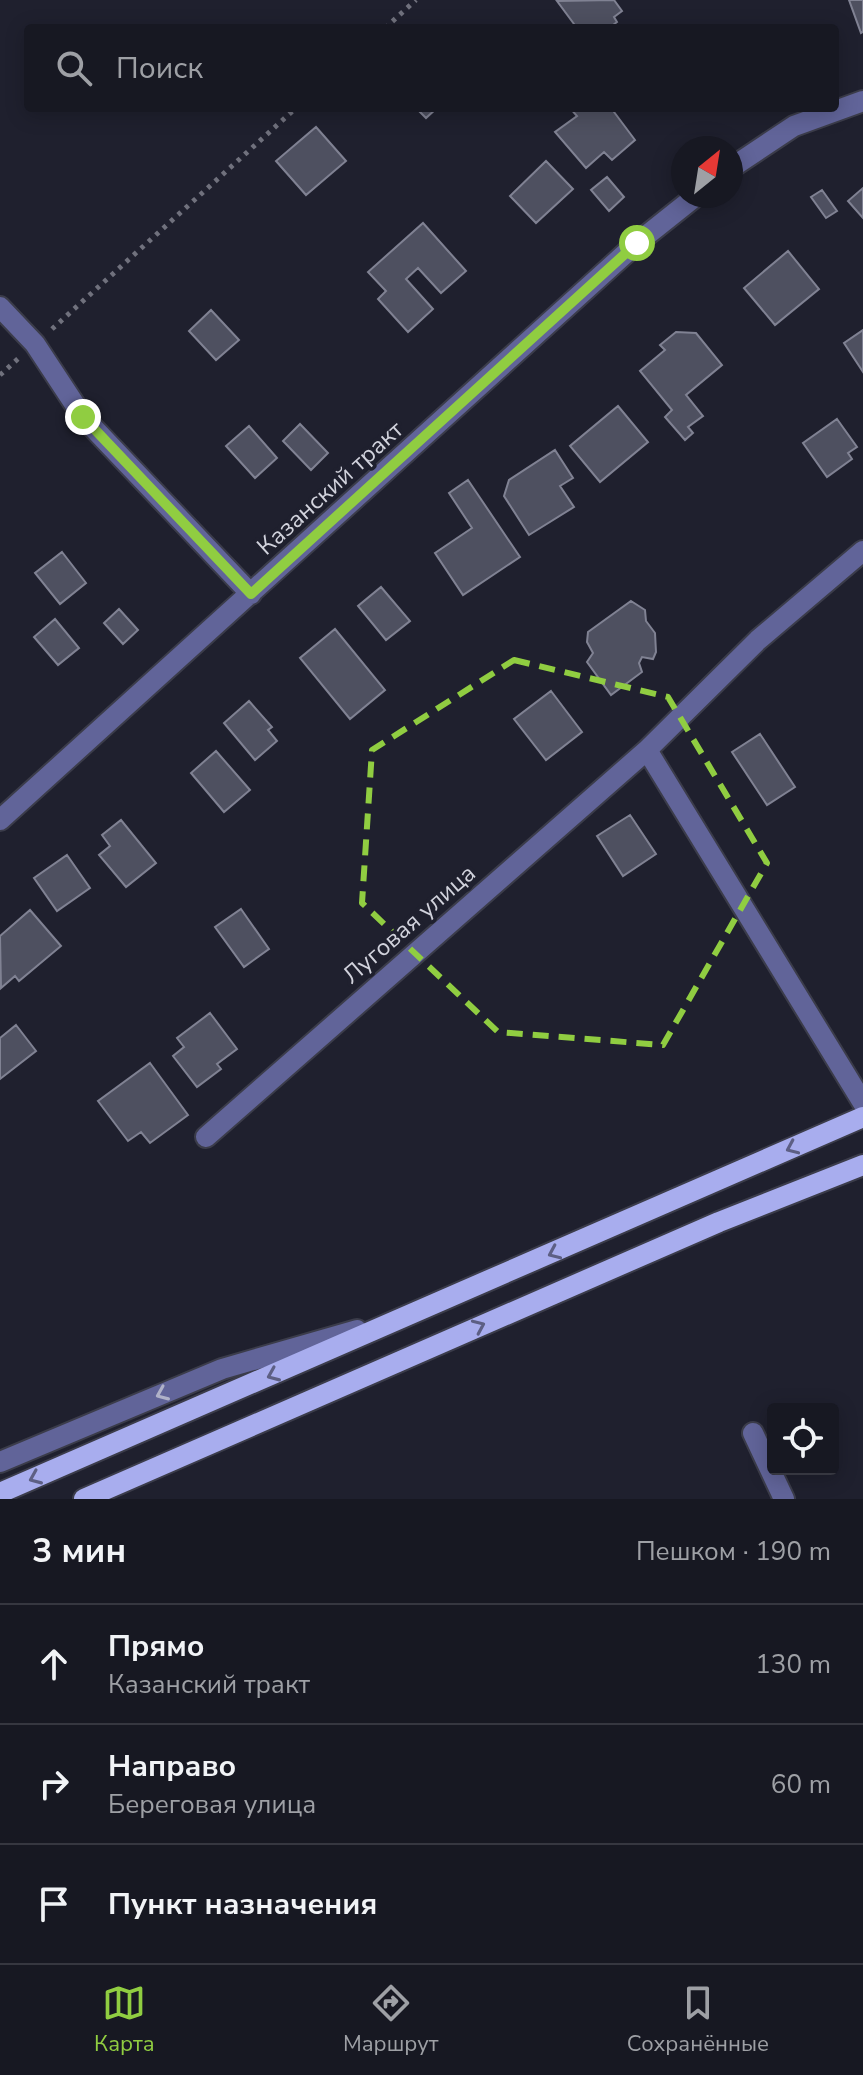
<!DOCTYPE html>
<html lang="ru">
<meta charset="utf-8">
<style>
:root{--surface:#171822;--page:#20212a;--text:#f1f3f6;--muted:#9ea0a5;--line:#363740;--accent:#90cd41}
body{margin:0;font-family:"Nunito Sans",sans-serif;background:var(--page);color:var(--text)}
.controls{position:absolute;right:24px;bottom:24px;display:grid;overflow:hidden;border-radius:8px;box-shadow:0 4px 20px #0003}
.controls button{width:72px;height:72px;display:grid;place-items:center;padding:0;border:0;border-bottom:2px solid var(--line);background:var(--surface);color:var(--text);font:40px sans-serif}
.compass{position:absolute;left:671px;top:136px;width:72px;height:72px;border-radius:50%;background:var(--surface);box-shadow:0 4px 20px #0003;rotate:30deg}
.stop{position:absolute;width:24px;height:24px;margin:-18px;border:6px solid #90cd41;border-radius:50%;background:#fff}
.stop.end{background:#90cd41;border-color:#fff;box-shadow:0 2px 8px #0008}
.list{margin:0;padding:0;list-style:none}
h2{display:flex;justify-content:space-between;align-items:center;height:104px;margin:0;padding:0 32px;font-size:34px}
h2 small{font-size:26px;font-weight:400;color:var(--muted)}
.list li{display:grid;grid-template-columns:52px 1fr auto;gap:24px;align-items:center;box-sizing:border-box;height:120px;padding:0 32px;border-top:2px solid var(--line)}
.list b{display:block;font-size:30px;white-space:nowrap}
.list p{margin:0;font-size:26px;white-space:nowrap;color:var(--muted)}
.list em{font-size:26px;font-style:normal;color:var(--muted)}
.icon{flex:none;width:44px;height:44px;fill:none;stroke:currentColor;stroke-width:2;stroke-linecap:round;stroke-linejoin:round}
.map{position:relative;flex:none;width:863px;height:1499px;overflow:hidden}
.search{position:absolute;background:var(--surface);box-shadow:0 4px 20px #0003;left:24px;right:24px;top:24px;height:88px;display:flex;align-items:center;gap:20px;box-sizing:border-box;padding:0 28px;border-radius:8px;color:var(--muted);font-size:30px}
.sheet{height:464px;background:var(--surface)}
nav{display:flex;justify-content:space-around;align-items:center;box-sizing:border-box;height:112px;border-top:2px solid var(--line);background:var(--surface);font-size:22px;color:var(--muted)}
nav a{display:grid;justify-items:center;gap:4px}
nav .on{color:var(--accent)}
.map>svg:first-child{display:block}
</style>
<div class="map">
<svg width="863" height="1499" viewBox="0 0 863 1499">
<rect width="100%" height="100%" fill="#1f202e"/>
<path fill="#4e5060" stroke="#808293" stroke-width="2" d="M614,0L622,11L614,17L617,22L609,28H577L557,1Z
M849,0H863V32L861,33Z
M416,108H437L426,118Z
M570,108H611L635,140L612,160L604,152L586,168L555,132L577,116Z
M316,127L346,161L306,195L276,161Z
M546,161L573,189L536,223L510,196Z
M607,177L624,197L609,211L591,190Z
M863,188V218L848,201Z
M822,190L837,211L826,218L811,197Z
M423,223L466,271L441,293L418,268L406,279L433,309L408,332L378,299L386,291L368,272Z
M788,251L819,289L775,325L744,288Z
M211,310L239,340L216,360L189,331Z
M863,330V372L844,343Z
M676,332L696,333L722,365L686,395L703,416L688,427L693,433L685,440L665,417L672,410L640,371L665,350L660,345Z
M618,406L648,442L600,482L570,446Z
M837,419L857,447L848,453L852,459L827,477L803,443Z
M300,424L328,453L311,470L283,441Z
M249,426L277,458L255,478L226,446Z
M555,450L573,478L560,486L574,507L529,535L504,496L509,480Z
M468,480L520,557L463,595L435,553L472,528L449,493Z
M62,552L86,583L60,604L35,573Z
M381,587L410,621L386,640L358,606Z
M631,601L645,610L646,621L655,633L656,652L653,659L642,657L639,663L642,672L611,695L587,662L593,653L587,642L588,632Z
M119,609L138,630L123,644L104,623Z
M55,619L79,648L58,665L34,637Z
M335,629L385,690L350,719L300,658Z
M551,691L582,732L546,760L514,719Z
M249,701L272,727L268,730L277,741L255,760L224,723Z
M760,734L795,787L767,805L732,752Z
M216,751L250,790L224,812L191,773Z
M630,815L656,854L623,876L597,836Z
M121,820L156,863L126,887L99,855L110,846L102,835Z
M67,855L90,888L57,911L34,878Z
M241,909L269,949L244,967L215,927Z
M30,910L61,946L19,981L15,976L1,988L0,936Z
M210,1013L237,1049L217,1064L221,1069L197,1087L173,1056L184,1047L177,1038Z
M16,1025L36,1051L0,1079V1038Z
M150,1063L188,1115L150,1143L141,1132L128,1141L98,1101Z"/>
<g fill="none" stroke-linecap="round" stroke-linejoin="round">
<defs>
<path id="minor" d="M731,168L794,126L863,101
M0,307L35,344L83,417L251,594
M863,551L758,640L647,750L863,1103
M0,820L637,243L696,196
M206,1137L647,750
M753,1433L784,1499
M0,1462L222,1369L357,1330"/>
<path id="major" d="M0,1493L863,1117
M84,1499L719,1222L863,1165"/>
</defs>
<use href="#minor" stroke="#3b3c4a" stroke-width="24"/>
<use href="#major" stroke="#3b3c4a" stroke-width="24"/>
<path stroke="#70717d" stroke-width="5" stroke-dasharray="4 6" stroke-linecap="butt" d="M385,28L416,0
M52,329L296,108
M0,375L20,357"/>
<use href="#minor" stroke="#616499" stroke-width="20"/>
<use href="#major" stroke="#a8adee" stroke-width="20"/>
</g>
<defs><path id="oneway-chevron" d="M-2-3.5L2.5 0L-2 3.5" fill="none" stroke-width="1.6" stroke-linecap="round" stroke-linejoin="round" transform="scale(2)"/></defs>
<g stroke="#5d5f84">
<use href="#oneway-chevron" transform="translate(792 1148) rotate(156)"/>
<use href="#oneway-chevron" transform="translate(554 1253) rotate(156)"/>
<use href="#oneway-chevron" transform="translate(479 1326) rotate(-24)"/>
<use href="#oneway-chevron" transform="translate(273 1375) rotate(157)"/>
<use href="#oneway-chevron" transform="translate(35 1478) rotate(157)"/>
</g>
<use stroke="#afb1c8" href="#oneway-chevron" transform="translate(162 1394) rotate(157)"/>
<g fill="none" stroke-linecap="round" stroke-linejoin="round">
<path stroke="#90cd41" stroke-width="10" d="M83,417L251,594L637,243"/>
</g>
<path fill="none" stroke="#90cd41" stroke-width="6" stroke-dasharray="16 10" stroke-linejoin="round" d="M514,660L668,697L767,863L663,1045L498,1032L362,903L372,750Z"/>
<g text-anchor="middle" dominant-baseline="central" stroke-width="7" stroke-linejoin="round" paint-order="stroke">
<g font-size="24" fill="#d1d2dc" stroke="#1f202e">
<text transform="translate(330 488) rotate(-42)">Казанский тракт</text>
<text transform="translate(409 924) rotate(-41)">Луговая улица</text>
</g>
</g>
</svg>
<div class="controls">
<button><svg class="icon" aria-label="locate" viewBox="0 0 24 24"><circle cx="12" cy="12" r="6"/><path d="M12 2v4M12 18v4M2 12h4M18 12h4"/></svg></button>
</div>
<svg class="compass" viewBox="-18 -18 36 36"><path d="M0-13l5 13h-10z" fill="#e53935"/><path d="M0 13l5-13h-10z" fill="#9ea0a5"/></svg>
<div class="stop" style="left:637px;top:243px"></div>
<div class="stop end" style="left:83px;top:417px"></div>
<div class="search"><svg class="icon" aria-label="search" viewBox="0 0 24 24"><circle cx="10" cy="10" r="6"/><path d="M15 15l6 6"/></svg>Поиск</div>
</div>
<section class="sheet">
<h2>3 мин<small>Пешком · 190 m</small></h2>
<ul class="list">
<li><svg class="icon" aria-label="ahead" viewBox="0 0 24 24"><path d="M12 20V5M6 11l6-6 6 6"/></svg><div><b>Прямо</b><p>Казанский тракт</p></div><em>130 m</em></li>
<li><svg class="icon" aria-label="right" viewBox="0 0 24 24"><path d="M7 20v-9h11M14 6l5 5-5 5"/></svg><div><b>Направо</b><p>Береговая улица</p></div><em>60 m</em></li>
<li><svg class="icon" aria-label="arrive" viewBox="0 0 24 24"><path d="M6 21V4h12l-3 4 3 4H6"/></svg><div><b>Пункт назначения</b></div></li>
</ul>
</section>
<nav>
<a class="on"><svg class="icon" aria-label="map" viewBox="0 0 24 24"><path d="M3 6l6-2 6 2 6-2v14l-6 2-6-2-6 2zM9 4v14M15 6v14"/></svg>Карта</a>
<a><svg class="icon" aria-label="directions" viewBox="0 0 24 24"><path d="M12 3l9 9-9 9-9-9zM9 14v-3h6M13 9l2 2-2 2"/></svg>Маршрут</a>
<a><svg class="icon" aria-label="saved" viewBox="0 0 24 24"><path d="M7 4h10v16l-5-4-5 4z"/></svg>Сохранённые</a>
</nav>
